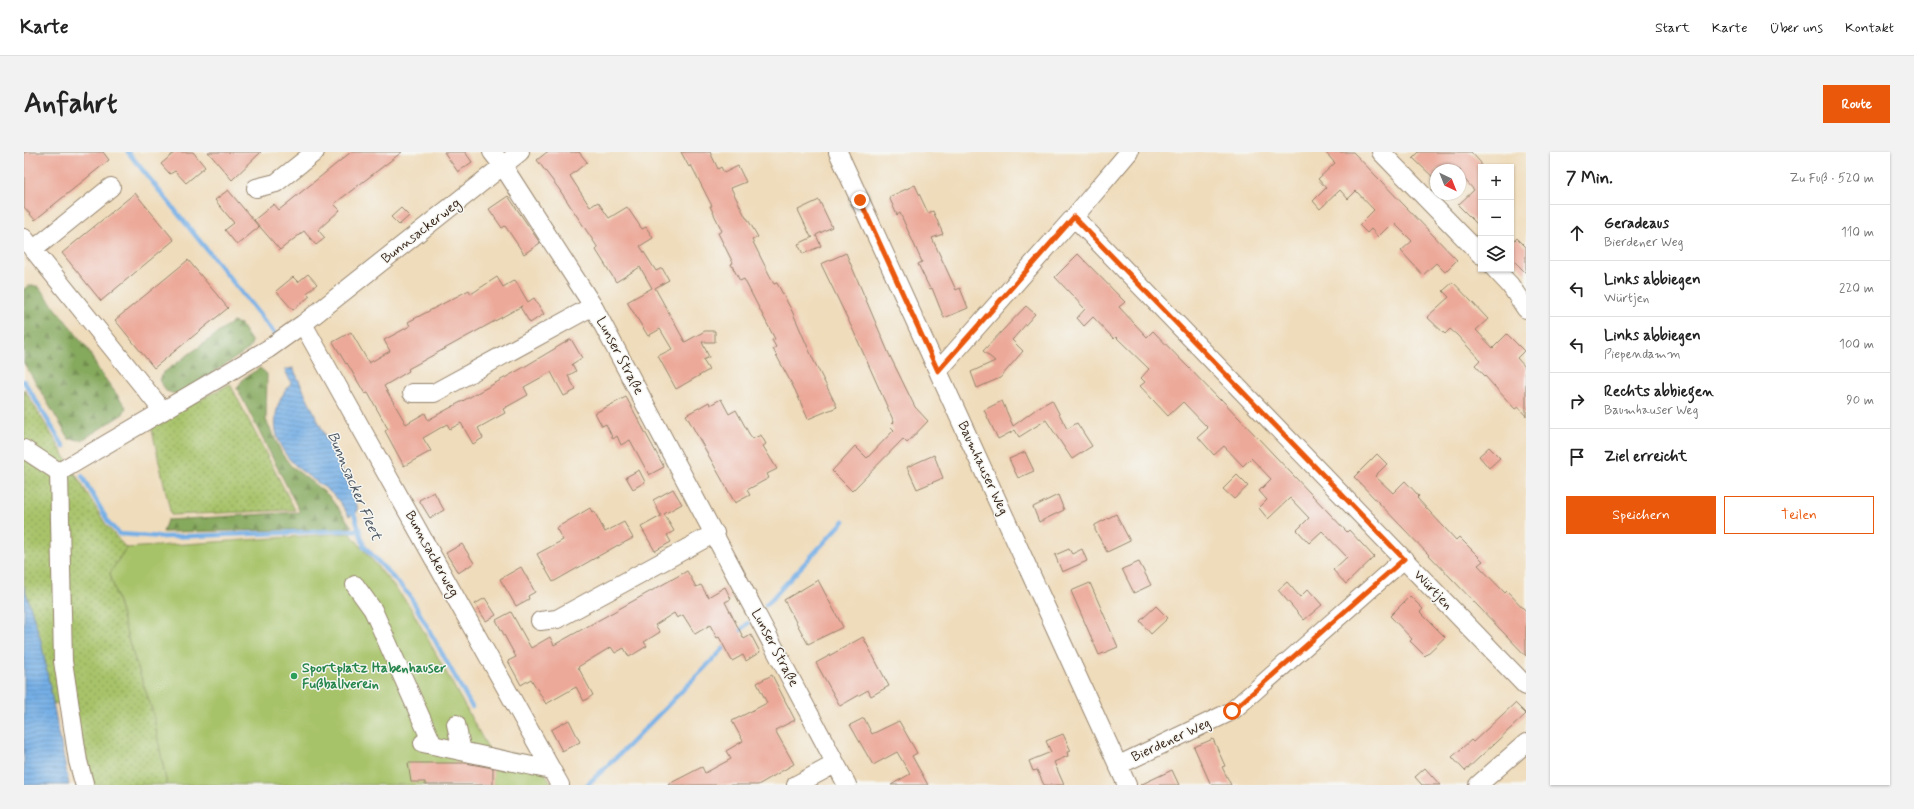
<!DOCTYPE html>
<html lang="de">
<meta charset="utf-8">
<style>
:root{--surface:#fff;--page:#f2f2f2;--text:#222;--muted:#767676;--line:#e0e0e0;--accent:#ea580c}
body{margin:0;font-family:Mynerve,sans-serif;background:var(--page);color:var(--text)}
.controls{position:absolute;right:12px;top:12px;display:grid;overflow:hidden;border-radius:0px;box-shadow:0 1px 3px #0004}
.controls button{width:36px;height:36px;display:grid;place-items:center;padding:0;border:0;border-bottom:1px solid var(--line);background:var(--surface);color:var(--text);font:20px sans-serif}
.compass{position:absolute;left:1406px;top:12px;width:36px;height:36px;border-radius:50%;background:var(--surface);box-shadow:0 1px 3px #0004;rotate:137deg}
.stop{position:absolute;width:12px;height:12px;margin:-9px;border:3px solid #ea580c;border-radius:50%;background:#fff}
.stop.end{background:#ea580c;border-color:#fff;box-shadow:0 1px 4px #0008}
.list{margin:0;padding:0;list-style:none}
h2{display:flex;justify-content:space-between;align-items:center;height:52px;margin:0;padding:0 16px;font-size:17px}
h2 small{font-size:13px;font-weight:400;color:var(--muted)}
.list li{display:grid;grid-template-columns:26px 1fr auto;gap:12px;align-items:center;box-sizing:border-box;height:56px;padding:0 16px;border-top:1px solid var(--line)}
.list b{display:block;font-size:15px;white-space:nowrap}
.list p{margin:0;font-size:13px;white-space:nowrap;color:var(--muted)}
.list em{font-size:13px;font-style:normal;color:var(--muted)}
.actions{display:flex;gap:8px;padding:12px 16px}
.actions a{flex:1;padding:9px 0;border:1px solid var(--accent);border-radius:0px;text-align:center;font-size:14px;color:var(--accent)}
.actions .main{background:var(--accent);color:#fff}
.icon{flex:none;width:22px;height:22px;fill:none;stroke:currentColor;stroke-width:2;stroke-linecap:round;stroke-linejoin:round}
.map{position:relative;flex:none;width:1502px;height:633px;overflow:hidden;border-radius:0px}
header{display:flex;align-items:center;gap:24px;box-sizing:border-box;height:56px;padding:0 20px;background:var(--surface);border-bottom:1px solid var(--line)}
header strong{font-size:19px}
nav{display:flex;gap:22px;margin-inline-start:auto;font-size:14px}
.intro{display:flex;align-items:center;justify-content:space-between;box-sizing:border-box;height:96px;padding:0 24px}
h1{margin:0;font-size:28px}
.button{padding:10px 18px;border-radius:0px;background:var(--accent);color:#fff;font-size:14px;font-weight:700}
main{display:flex;gap:24px;padding:0 24px}
aside{flex:1;background:var(--surface);border-radius:0px;box-shadow:0 1px 3px #0004}
.map>svg:first-child{display:block}
</style>
<header>
<strong>Karte</strong>
<nav><a>Start</a><a>Karte</a><a>Über uns</a><a>Kontakt</a></nav>
</header>
<div class="intro"><h1>Anfahrt</h1><a class="button">Route</a></div>
<main>
<div class="map">
<svg width="1502" height="633" viewBox="0 0 1502 633">
<defs>
<pattern id="green-dots" width="8" height="8" patternUnits="userSpaceOnUse"><rect width="8" height="8" fill="#a7c369"/><path d="M2 2h.1M6 6h.1" fill="none" stroke="#899f56" stroke-width="1.8" stroke-linecap="round"/></pattern>
<pattern id="forest-firs" width="22" height="20" patternUnits="userSpaceOnUse"><rect width="22" height="20" fill="#85a95d"/><path d="M5 1l3.5 6h-7zM16 11l3.5 6h-7z" fill="#6e8a4c"/></pattern>
<pattern id="water-rules" width="6" height="5" patternUnits="userSpaceOnUse"><rect width="6" height="5" fill="#75afe6"/><path d="M0 2.5h6" fill="none" stroke="#618fba"/></pattern>
</defs>
<rect width="100%" height="100%" fill="#f6f6f2"/>
<filter id="ink" filterUnits="userSpaceOnUse"><feTurbulence type="fractalNoise" baseFrequency=".025" numOctaves="2"/><feDisplacementMap in="SourceGraphic" scale="8" xChannelSelector="R" yChannelSelector="G"/><feConvolveMatrix kernelMatrix="1 2 1 2 8 2 1 2 1" color-interpolation-filters="sRGB"/></filter>
<filter id="wash" filterUnits="userSpaceOnUse"><feTurbulence type="fractalNoise" baseFrequency=".012" numOctaves="4" result="noise"/><feDisplacementMap in="SourceGraphic" scale="16" xChannelSelector="R" yChannelSelector="G"/><feGaussianBlur stdDeviation="0.9" result="paint"/><feColorMatrix in="noise" values="0 0 0 0 0 0 0 0 0 0 0 0 0 0 0 0 0 1.4 0 .05"/><feComposite in="paint" operator="in"/></filter>
<g filter="url(#wash)">
<rect width="100%" height="100%" fill="#efdcbb"/>
<path fill="url(#green-dots)" stroke="#717644" d="M206,232L271,358L147,363L128,278L130,272L136,268Z
M0,237L82,373L102,396L86,421L105,490L128,557L143,633H63L49,549L29,552L17,489L0,434Z"/>
<path fill="url(#forest-firs)" stroke="#606a3e" d="M4,134H14L63,196L74,217L102,255L99,262L58,288L45,287L0,211V137Z
M209,170L216,172L228,190L225,197L155,243L142,239L136,228L139,221Z
M236,216L243,222L242,268L258,302L267,314L304,343L328,375L318,377L139,380L143,368L276,360L213,236L220,226Z"/>
<path fill="#a7c369" stroke="#717644" d="M326,381L385,453L465,598L512,605L528,633H143L128,557L105,490L86,421L102,396Z"/>
<path fill="url(#water-rules)" stroke="#586c82" d="M269,216L332,349L334,359L325,364C320,357 316,349 310,344C299,332 283,325 271,313C246,289 245,257 267,231L261,218Z
M0,434L17,489L45,633H0Z"/>
<g fill="none" stroke-linecap="round" stroke-linejoin="round">
<path stroke="#75afe6" stroke-width="4.5" d="M104,0L251,182
M0,229L40,295
M58,324L85,371L95,382L139,385L335,378
M328,355L340,394L386,444L448,555
M742,453L820,369
M713,482L724,471
M563,633L600,598L704,492"/>
</g>
<g id="blocks">
<path fill="#eca999" d="M0,0H79L85,8L11,68L0,55Z
M151,0H169L181,15L162,31L151,19L146,22L137,12Z
M184,0H237L208,28Z
M327,0H378L310,52L316,58L294,78L301,86L292,93L280,79L256,98L230,68L250,52L255,58Z
M420,0H441L448,10L434,20Z
M523,0H555L563,10L546,24L566,55L574,50L585,66L603,55L618,77L622,75L629,86L616,94L632,119L638,116L645,128L631,136L661,190L681,179H691V190H678L685,205L679,208L685,218L652,237L634,204L648,197L636,177L624,184L603,150L628,136L616,115L592,130L572,98L574,96L535,37L513,8Z
M657,0H686L694,17L697,15L700,21L714,14L722,30L707,36L722,66H723L734,85L728,88L750,132L753,131L768,159L789,207L813,255L784,267L771,238L749,197L752,195L748,188L751,187L720,127L716,129L707,112L709,111L694,81L698,79L686,54H688L667,13L665,15Z
M1301,0H1329L1433,108L1421,120L1412,111L1399,123L1377,99L1388,89L1369,70L1354,85L1347,77L1343,81L1335,73L1350,58L1332,39L1324,47L1316,38L1296,57L1289,49L1302,36L1294,27L1311,11Z
M1395,0H1447L1457,11V76L1434,53L1450,38L1436,22V18H1412V28L1389,6Z
M891,33L904,61L909,59L919,82L908,86L932,138L936,136L944,156L920,166L908,136L906,137L894,112L898,110L876,61L873,63L865,45Z
M204,38L235,75L213,93L201,78L210,71L191,48Z
M111,41L150,88L77,149L38,101Z
M484,44L516,91L500,102L481,74L478,76L465,57Z
M795,48L808,75L792,83L797,94L779,102L774,92L789,85H787L774,58Z
M377,56L385,64L375,73L367,65Z
M1493,86L1502,95V121L1487,106V92Z
M822,101L865,202L891,255L904,269L883,291L879,287L828,339L808,319L831,294L843,306L870,278L866,274L870,270L829,178L797,112Z
M1054,102L1101,150L1095,155L1123,185L1129,179L1196,248L1197,247L1323,380L1325,378L1350,405L1322,432L1309,418L1323,405L1298,379L1285,391L1273,378L1285,366L1266,346L1244,367L1235,356L1243,348L1235,339L1247,327L1227,306L1219,314L1200,294L1190,303L1174,285L1184,276L1159,250L1144,264L1116,234L1121,230L1117,226L1125,217L1092,185L1090,187L1069,165L1060,174L1053,166L1061,157L1031,125Z
M164,108L204,156L130,216L91,168Z
M284,122L293,132L283,141L286,144L269,158L252,139L269,125L274,130Z
M473,125L479,135L491,128L504,150L510,146L520,162L506,171L496,155L498,154L384,217L385,219L360,234L382,272L401,261L404,268L495,218L547,187L558,206L548,212L552,219L544,224L552,238L540,244L527,220L500,235L504,243L479,257L481,261L454,276L459,286L449,292L437,271L426,277L423,272L399,286L407,299L380,314L361,279L364,277L344,241L341,242L323,211L322,212L309,190L327,180L345,211L366,199L360,188L386,174L384,170L445,138L447,142Z
M1429,130L1464,167L1452,178L1469,196L1483,182L1500,199L1493,206L1502,216V264L1494,255L1491,257L1451,213L1456,208L1433,183L1426,177L1421,182L1403,165L1425,145L1419,139Z
M1002,154L1011,162L988,188L999,199L976,226L953,236L947,220L971,209L959,199Z
M602,245L640,315L625,323L606,288L597,293L593,284L589,287L582,272L578,274L571,261Z
M697,247L705,262L712,258L728,287L737,283L742,292L739,294L753,317L743,322L745,326L723,338L726,343L711,351L662,263L685,250L686,253Z
M1028,248L1043,277L1053,271L1068,294L1048,307L1022,268L995,285L991,278L974,287L960,258L978,249L989,274L1015,255Z
M1465,295L1476,306L1465,316L1455,304Z
M1001,300L1010,319L994,326L985,307Z
M1353,302L1363,312L1351,324L1369,341L1381,329L1395,344L1393,346L1432,388L1435,385L1459,409L1454,413L1481,441L1483,439L1502,459V504L1330,325Z
M910,303L919,326L893,337L883,315Z
M615,318L621,330L609,337L602,325Z
M1213,323L1224,334L1210,347L1199,337Z
M649,337L658,352L640,362L650,379L643,383L647,390L631,399L617,375L637,364L629,348Z
M410,340L420,358L406,366L395,348Z
M1034,343L1040,358L1015,370L1009,355Z
M566,356L568,360L570,359L581,380L600,370L609,386L594,394V393L529,430L513,402L539,388L532,376Z
M1092,362L1106,389L1083,400L1071,378V373Z
M438,392L450,411L434,421L422,401Z
M1045,397L1048,402L1058,397L1063,409L1038,420L1031,403Z
M1115,410L1127,433L1110,441L1098,417Z
M497,415L511,440L504,444L505,447L492,454L476,427Z
M663,419L672,435L677,433L684,445L701,435L707,447L701,450L720,487L727,483L736,500L722,509L719,503L708,509L695,485L693,486L686,473L671,482L659,463L653,466L650,461L631,473L636,480L620,490L623,494L605,505L600,496L591,501L587,495L554,515L569,543L560,549L552,535L522,552L507,527L497,533L484,509L492,505L472,468L487,460L507,496L526,485L530,493Z
M794,428L819,475L784,492L760,448Z
M1263,430L1276,445L1284,437L1298,453L1280,468L1254,438Z
M1066,431L1094,495L1075,503L1047,439Z
M1386,444L1399,457L1396,460L1421,485L1401,504L1386,489L1388,487L1366,464Z
M461,446L472,463L462,469L451,452Z
M1132,454L1144,466L1127,482L1116,469Z
M839,485L865,534L847,544L844,538L816,554L792,511Z
M748,523L771,568L751,578L770,612L734,633H643L678,615L681,621L707,607L702,599L719,589L708,569L743,551L733,531Z
M1491,551L1502,562L1441,619L1428,605L1447,588L1449,590Z
M840,566L848,582L875,569L893,601L888,604L904,633H867L886,622L873,600L849,613L826,573Z
M545,568L556,590L538,599L527,578Z
M1039,582L1047,599L1043,600L1044,604L1030,610L1040,633H1020L1013,618L1009,619L1005,609L1027,600L1022,589Z
M1189,587L1201,614L1198,615L1207,633H1187L1170,595Z
M384,611H441L469,616V633H401V630H387Z
M1401,616L1416,633H1398L1391,625Z
M1148,618L1155,633H1116Z"/>
</g>
</g>
<g filter="url(#ink)">
<use href="#blocks" fill-opacity="0" stroke="#95836c" stroke-width="1"/>
<g fill="none" stroke-linecap="round" stroke-linejoin="round">
<defs>
<path id="minor" d="M468,0L479,14L569,154L823,633
M814,0L1103,633
M1357,0L1457,103
M232,36L252,31L291,0
M1050,65L1502,534
M0,86L139,259
M9,98L87,35
M1471,117L1486,133L1502,157
M279,172L536,633
M914,219L1050,65L1105,0
M388,241H410L569,154
M0,297L35,320
M35,320L244,197L279,172L496,0
M35,320L39,509L54,609L60,631
M331,433L349,458L409,593
M516,469L533,467L691,381
M432,572L438,599
M399,591L527,618
M1095,613L1208,559L1380,407
M772,633L811,612
M1454,633L1502,591"/>
</defs>
<use href="#minor" stroke="#95836c" stroke-width="20"/>
<use href="#minor" stroke="#fff" stroke-width="18"/>
</g>
</g>
<g fill="none" stroke-linecap="round" stroke-linejoin="round" filter="url(#ink)">
<path stroke="#ea580c" stroke-width="5" d="M836,48L914,219L1050,65L1380,407L1208,559"/>
</g>
<circle fill="#2e9e5b" stroke="#f6f6f2" stroke-width="1.5" cx="270" cy="524" r="4"/>
<g text-anchor="middle" dominant-baseline="central" stroke-width="3" stroke-linejoin="round" paint-order="stroke">
<g font-size="14" fill="#3b2a1e" stroke="#f6f6f2">
<text transform="translate(397 79) rotate(-38)">Bunnsackerweg</text>
<text transform="translate(596 204) rotate(62)">Lunser Straße</text>
<text transform="translate(959 316) rotate(65)">Baumhauser Weg</text>
<text transform="translate(408 402) rotate(61)">Bunnsackerweg</text>
<text transform="translate(1409 438) rotate(46)">Würtjen</text>
<text transform="translate(751 496) rotate(62)">Lunser Straße</text>
<text transform="translate(1147 588) rotate(-25)">Bierdener Weg</text>
</g>
<g font-size="14" font-weight="bold" fill="#27864d" stroke="#f6f6f2" text-anchor="start">
<text x="278" y="516">Sportplatz Habenhauser<tspan x="278" dy="16">Fußballverein</tspan></text>
</g>
<g font-size="15" font-style="italic" fill="#4f5964" stroke="#f6f6f2">
<text transform="translate(330 334) rotate(67)">Bunnsacker Fleet</text>
</g>
</g>
</svg>
<div class="controls">
<button>+</button>
<button>−</button>
<button><svg class="icon" aria-label="layers" viewBox="0 0 24 24"><path d="M12 4l9 5-9 5-9-5zM3 14l9 5 9-5"/></svg></button>
</div>
<svg class="compass" viewBox="-18 -18 36 36"><path d="M0-13l5 13h-10z" fill="#e53935"/><path d="M0 13l5-13h-10z" fill="#767676"/></svg>
<div class="stop" style="left:1208px;top:559px"></div>
<div class="stop end" style="left:836px;top:48px"></div>
</div>
<aside>
<h2>7 Min.<small>Zu Fuß · 520 m</small></h2>
<ul class="list">
<li><svg class="icon" aria-label="ahead" viewBox="0 0 24 24"><path d="M12 20V5M6 11l6-6 6 6"/></svg><div><b>Geradeaus</b><p>Bierdener Weg</p></div><em>110 m</em></li>
<li><svg class="icon" aria-label="left" viewBox="0 0 24 24"><path d="M17 20v-9H6M10 6l-5 5 5 5"/></svg><div><b>Links abbiegen</b><p>Würtjen</p></div><em>220 m</em></li>
<li><svg class="icon" aria-label="left" viewBox="0 0 24 24"><path d="M17 20v-9H6M10 6l-5 5 5 5"/></svg><div><b>Links abbiegen</b><p>Piependamm</p></div><em>100 m</em></li>
<li><svg class="icon" aria-label="right" viewBox="0 0 24 24"><path d="M7 20v-9h11M14 6l5 5-5 5"/></svg><div><b>Rechts abbiegen</b><p>Baumhauser Weg</p></div><em>90 m</em></li>
<li><svg class="icon" aria-label="arrive" viewBox="0 0 24 24"><path d="M6 21V4h12l-3 4 3 4H6"/></svg><div><b>Ziel erreicht</b></div></li>
</ul>
<div class="actions"><a class="main">Speichern</a><a>Teilen</a></div>
</aside>
</main>
